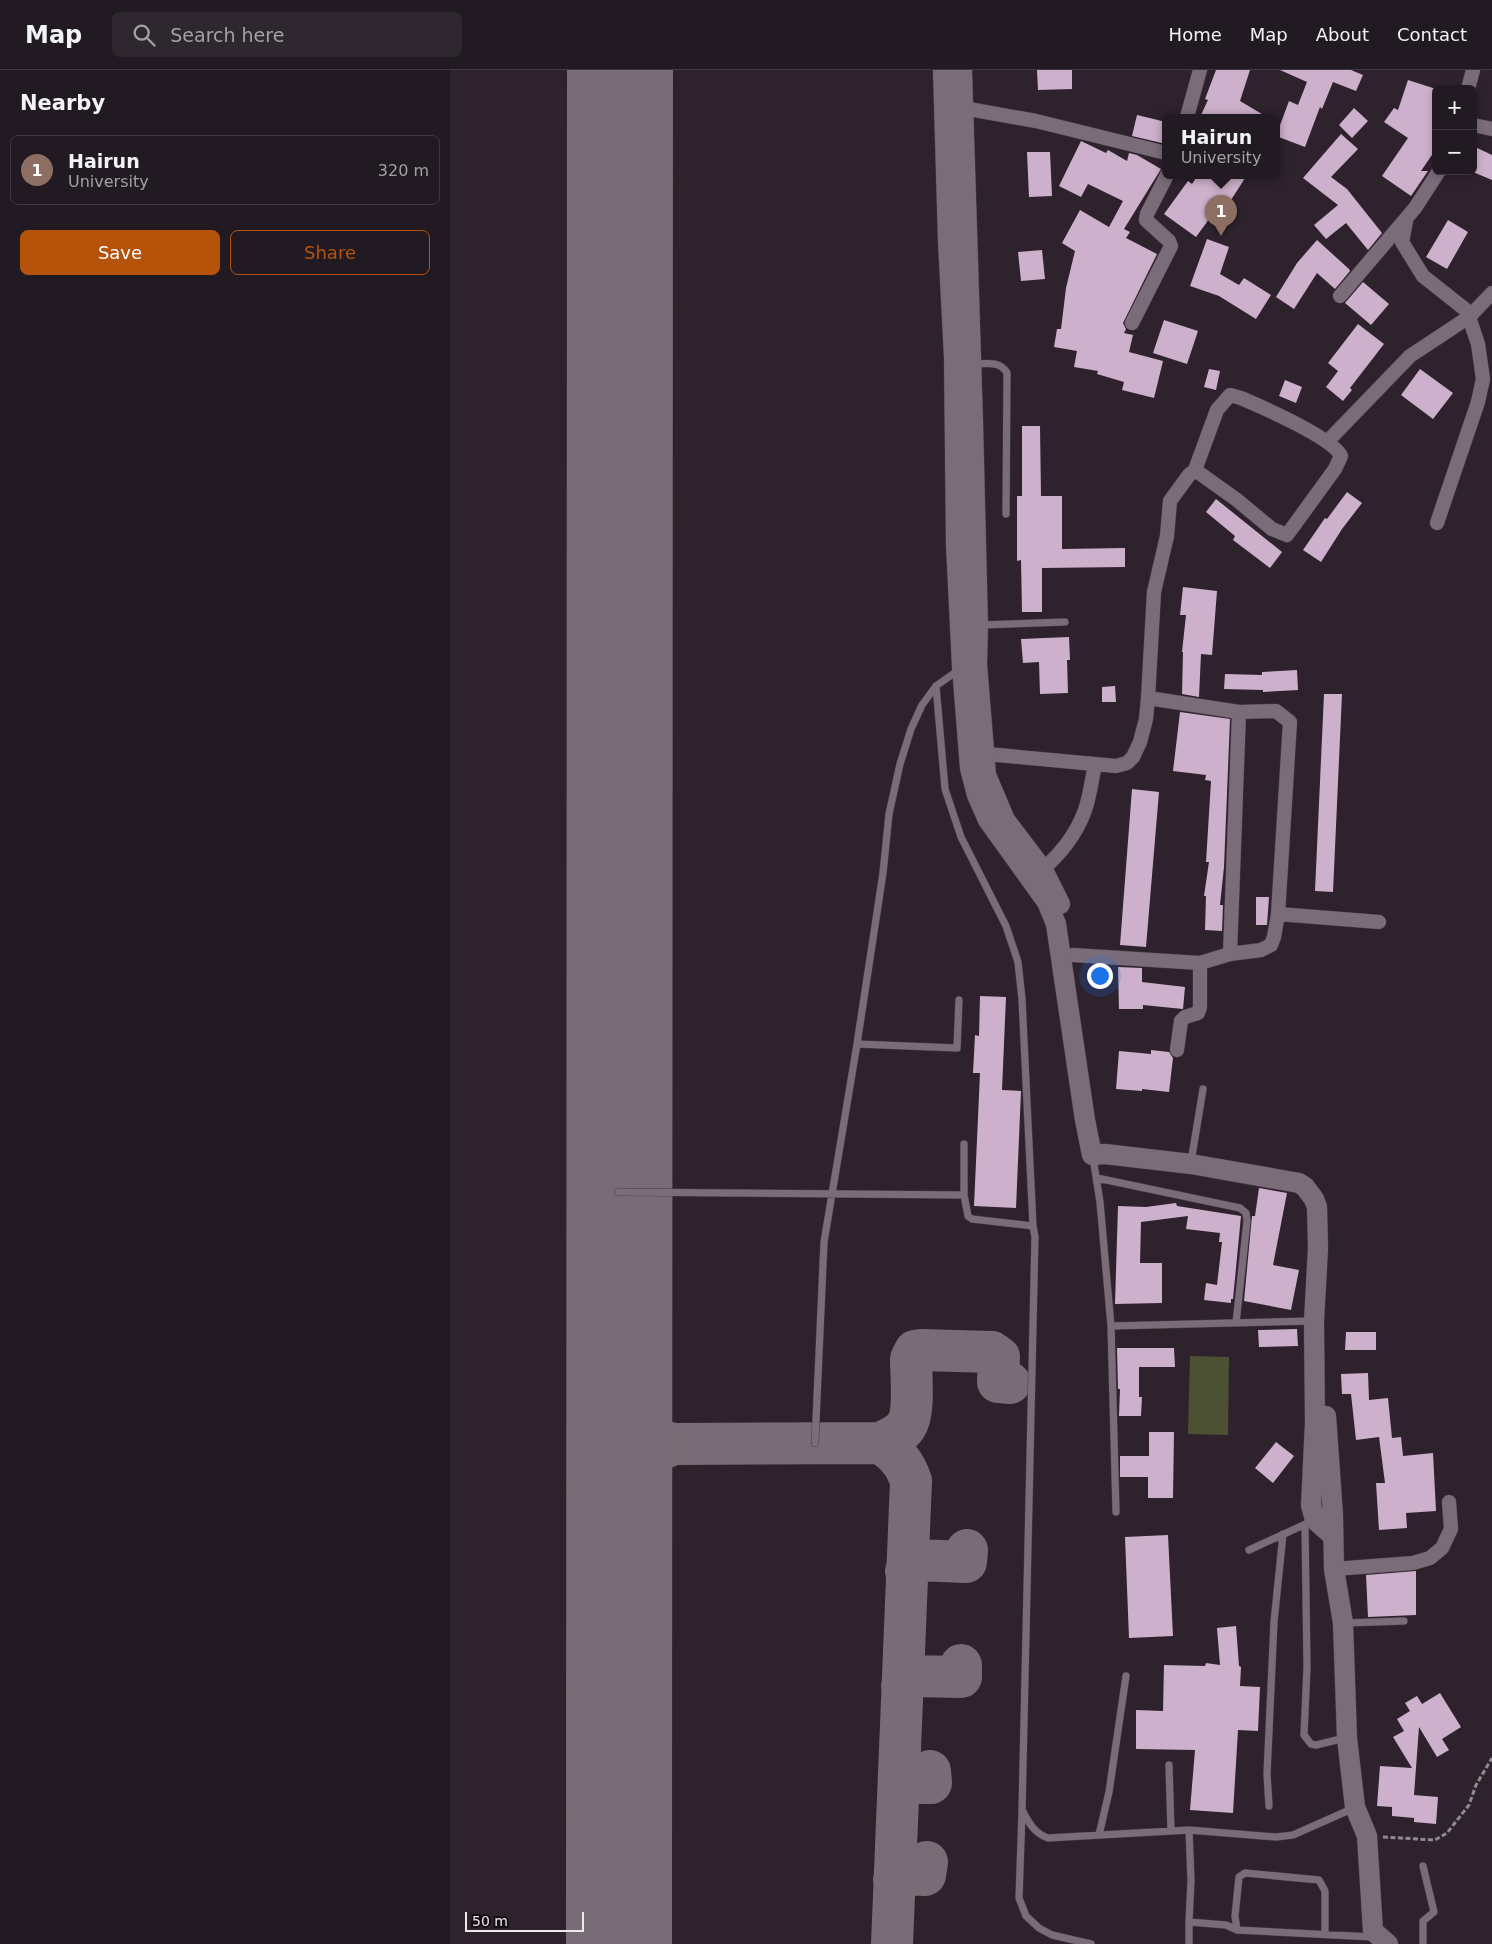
<!DOCTYPE html>
<meta charset="utf-8">
<style>
:root{--surface:#221a22;--page:#2e272f;--text:#f1f3f6;--muted:#a2a1a5;--line:#3f3840;--accent:#b45309}
body{margin:0;font-family:"DejaVu Sans",sans-serif;background:var(--page);color:var(--text)}
.controls{position:absolute;right:15px;top:15px;display:grid;overflow:hidden;border-radius:8px;box-shadow:0 2px 8px #0003}
.controls button{width:45px;height:45px;display:grid;place-items:center;padding:0;border:0;border-bottom:1px solid var(--line);background:var(--surface);color:var(--text);font:25px sans-serif}
.scale{position:absolute;left:15px;bottom:12px;width:119px;box-sizing:border-box;padding-left:5px;border:2px solid #efe6ee;border-top:0;font-size:14px;line-height:18px;white-space:nowrap;color:#efe6ee;-webkit-text-stroke:4px #130e13;paint-order:stroke}
.you{position:absolute;left:649px;top:905px;width:18px;height:18px;margin:-12px;border:4px solid #fff;border-radius:50%;background:#1a73e8;box-shadow:0 0 0 8px #1a73e833}
.badge{display:grid;place-items:center;width:32px;height:32px;border-radius:50%;background:var(--accent);color:#fff;font-size:16px;font-weight:700}
.pin{position:absolute;translate:-50% -41px;filter:drop-shadow(0 1px 2px #0008)}
.pin::after{content:'';position:absolute;top:26px;width:18px;height:15px;background:inherit;clip-path:polygon(0 0,100% 0,50% 100%)}
.popup{position:absolute;left:712px;top:44px;width:118px;height:65px;box-sizing:border-box;display:grid;place-content:center;border-radius:8px;background:var(--surface);filter:drop-shadow(0 1px 4px #0005);font-size:16px;white-space:nowrap;color:var(--muted)}
.popup b{font-size:19px;color:var(--text)}
.popup::after{content:'';position:absolute;left:50%;top:100%;margin-left:-10px;border:10px solid transparent;border-top-color:var(--surface)}
.list{margin:0;padding:0;list-style:none}
h2{display:flex;justify-content:space-between;align-items:center;height:65px;margin:0;padding:0 20px;font-size:21px}
h2 small{font-size:16px;font-weight:400;color:var(--muted)}
.list li{display:grid;grid-template-columns:32px 1fr auto;gap:15px;align-items:center;box-sizing:border-box;height:70px;margin:0 10px 10px;padding:0 10px;border:1px solid var(--line);border-radius:8px}
.list b{display:block;font-size:19px;white-space:nowrap}
.list p{margin:0;font-size:16px;white-space:nowrap;color:var(--muted)}
.list em{font-size:16px;font-style:normal;color:var(--muted)}
.actions{display:flex;gap:10px;padding:15px 20px}
.actions a{flex:1;padding:11px 0;border:1px solid var(--accent);border-radius:8px;text-align:center;font-size:18px;color:var(--accent)}
.actions .main{background:var(--accent);color:#fff}
.icon{flex:none;width:28px;height:28px;fill:none;stroke:currentColor;stroke-width:2;stroke-linecap:round;stroke-linejoin:round}
.map{position:relative;flex:none;width:1042px;height:1874px;overflow:hidden}
header{display:flex;align-items:center;gap:30px;box-sizing:border-box;height:70px;padding:0 25px;background:var(--surface);border-bottom:1px solid var(--line)}
header strong{font-size:24px}
nav{display:flex;gap:28px;margin-inline-start:auto;font-size:18px}
.search{width:350px;height:45px;background:var(--page);display:flex;align-items:center;gap:12px;box-sizing:border-box;padding:0 18px;border-radius:8px;color:var(--muted);font-size:19px}
main{display:flex}
aside{flex:1;background:var(--surface)}
.map>svg:first-child{display:block}
</style>
<header>
<strong>Map</strong>
<div class="search"><svg class="icon" aria-label="search" viewBox="0 0 24 24"><circle cx="10" cy="10" r="6"/><path d="M15 15l6 6"/></svg>Search here</div>
<nav><a>Home</a><a>Map</a><a>About</a><a>Contact</a></nav>
</header>
<main>
<aside>
<h2>Nearby<small></small></h2>
<ul class="list">
<li><span class="badge" style="background:#8d6e63">1</span><div><b>Hairun</b><p>University</p></div><em>320 m</em></li>
</ul>
<div class="actions"><a class="main">Save</a><a>Share</a></div>
</aside>
<div class="map">
<svg width="1042" height="1874" viewBox="0 0 1042 1874">
<rect width="100%" height="100%" fill="#2e222d"/>
<path fill="#4b5132" d="M740,1286L779,1287L778,1365L738,1364Z"/>
<g fill="none" stroke-linecap="round" stroke-linejoin="round">
<path stroke="#786c76" stroke-width="42" d="M168,1326C181,1353 194,1368 224,1374
M430,1373C439,1369 450,1365 456,1356C465,1343 461,1306 461,1289L465,1281L471,1280L542,1282L549,1287L548,1312L560,1313
M168,1428C186,1393 187,1389 224,1374L430,1373C446,1383 455,1393 461,1411L442,1874
M456,1501L466,1490L516,1492L517,1480
M452,1616L462,1606L511,1607V1595
M449,1720L458,1713H481L480,1701
M444,1810L453,1804L475,1805L477,1792"/>
<path stroke="#786c76" stroke-width="106" d="M169,1874L170,0"/>
</g>
<path fill="#cdb0cb" d="M587,0H622V19L588,20Z
M766,0H800L790,31L817,47H750L758,30L755,29Z
M830,0H901L913,5L906,21L883,12L872,39L870,37L855,77L826,66L839,31L848,35L857,12Z
M958,10L986,19V79L971,101H978L961,126L932,106L958,68L934,52L944,38L948,40Z
M904,38L918,51L902,68L889,55Z
M687,45L716,52V74L682,66Z
M891,64L908,79L881,107L897,119L932,163L918,180L896,153L876,169L864,155L888,135L853,108Z
M631,71L656,83L658,80L677,91L679,83L687,85L711,99L674,159L680,162L676,168L707,184L673,253L676,259L674,263L683,265L679,282L713,291L704,328L672,320L674,312L647,304L648,301L624,297L627,281L604,277L607,259H611L616,218L625,181L612,173L630,140L659,157L673,131L638,114L631,127L609,116Z
M1023,76L1042,85V110L1023,102Z
M577,82H600L602,126L579,127Z
M748,105H797L781,130L776,126L746,167L714,144L738,111L742,114Z
M998,150L1018,162L997,199L976,187Z
M757,169L779,177L770,204L789,215L794,208L821,225L806,249L769,226L740,216Z
M867,170L899,199L900,201L885,219L867,203L844,239L826,227L847,193Z
M592,180L595,209L571,211L568,182Z
M913,212L939,234L921,255L895,233Z
M714,250L748,261L737,294L703,283Z
M908,254L934,274L900,318L902,320L893,331L876,317L888,301L878,293Z
M759,299L770,301L766,320L754,317Z
M970,299L1003,323L983,349L951,325Z
M835,310L852,317L846,333L829,326Z
M572,356H590L591,426H612V479L675,478V497L592,498V542H572L571,490L567,491V426H572Z
M897,422L912,433L892,459L871,492L853,480L875,448L877,449Z
M766,429L832,482L820,498L783,470L785,466L756,442Z
M733,517L767,521L762,585L751,584L749,627L732,624L733,582H732L736,545H730Z
M619,567L620,590H617L618,623L590,624L589,592L573,593L571,569Z
M847,600L848,620L813,622V620L774,619L775,604L812,605V602Z
M665,616L666,632H652V617Z
M874,624H892L883,822L865,821Z
M730,642L780,649L774,797L770,835H773L772,861L755,860L756,826H754L759,792H756L761,711L755,710L756,705L723,701Z
M682,719L709,722L696,877L670,875Z
M806,827H819L817,855H806Z
M668,897L692,898V912L735,917L733,939L693,935V939H669Z
M530,926L556,927L552,1020L571,1021L566,1138L524,1136L530,1003H523L525,965L529,966Z
M701,980L719,982L723,988L719,1022L692,1019V1021L666,1019L669,981L701,984Z
M809,1118L837,1123L823,1195L849,1200L841,1240L794,1231L802,1146H805Z
M726,1133L727,1136L791,1146L783,1229H781V1233L754,1230L756,1213L767,1215L772,1172H769L770,1163L736,1159L738,1146L691,1152L690,1193H712V1233L665,1234L668,1136L696,1137Z
M847,1259L848,1276L809,1277L808,1260Z
M896,1262H926V1280H895Z
M667,1278H724L725,1297H689V1327H692L691,1346H669L670,1319H668Z
M918,1303L919,1330L938,1328L942,1368L951,1367L953,1386L983,1383L986,1441L956,1443L957,1458L929,1460L926,1413H935L929,1367L906,1370L901,1324H892L891,1304Z
M699,1362H724L723,1428H698V1407H670V1386H699Z
M826,1372L844,1386L823,1413L805,1398Z
M718,1465L723,1566L679,1568L675,1467Z
M966,1501V1545L918,1547L916,1505Z
M786,1556L789,1596L791,1597L790,1616L810,1617L808,1661L788,1660L783,1743L740,1740L745,1680L686,1679V1640L713,1641L714,1595L755,1596L756,1593L770,1595L767,1558Z
M990,1623L1011,1657L992,1669L999,1680L987,1687L969,1657L964,1725L988,1727L986,1754L964,1752V1748L942,1746V1737L927,1736L930,1696L962,1698L943,1667L954,1661L947,1649L960,1641L955,1633L967,1626L972,1634Z"/>
<g fill="none" stroke-linecap="round" stroke-linejoin="round">
<defs>
<path id="lane" d="M522,294C535,294 550,290 557,303L556,444
M530,555L615,552
M486,616L495,719L511,767L556,856L568,892L572,929L583,1156
M407,974L507,978L509,930
M742,1086L753,1019
M643,1088L650,1132L661,1256L863,1251
M647,1108L790,1138L796,1143L797,1151L786,1253
M168,1122L514,1125L518,1146L522,1149L583,1156L585,1167L572,1740C579,1753 584,1763 598,1768L739,1760L826,1767L843,1765L904,1738
M514,1125V1074
M661,1256L666,1442
M365,1373L374,1172L407,974L433,803L439,744L450,694L461,659L472,635L486,616L510,599
M855,1455L857,1597L854,1665L861,1674L866,1675L895,1668
M799,1480L858,1453
M895,1553L954,1551
M719,1695L721,1761
M819,1736L817,1704L824,1552L833,1464
M572,1742L569,1828L576,1846L589,1858L602,1865L641,1874
M739,1760L741,1811L739,1852
M649,1765L659,1722L676,1606
M973,1796L984,1842L973,1851V1874
M875,1864V1821L869,1810L795,1803L789,1807L785,1846L787,1860L923,1867
M739,1874V1852L776,1855L787,1860"/>
<path id="street" d="M1018,19L1023,0
M513,38L586,51L716,83
M737,47L750,0
M1023,55L1042,59
M956,151L952,172L973,206L1021,244
M890,226L965,138L989,101
M682,253L721,176L719,171L696,150L697,144L717,105
M877,372L960,286L1019,247L1042,223
M987,453L1028,332L1033,309L1028,274L1019,247
M526,683L666,696L677,693L683,687L690,672L696,649L698,628L704,522L717,466L720,431L739,405L745,400L767,340L780,325L791,328C812,337 883,368 891,386L885,399L837,465L822,459L787,430L745,400
M586,805C607,788 626,766 635,740C640,726 642,709 645,694
M828,844L929,852
M780,884L789,642
M623,885L750,893L780,884L811,880L821,875L824,867L828,844L840,652L826,641L789,642L698,628
M727,980L731,951L735,947L748,943L750,937V893
M884,1499L963,1493L980,1488L992,1478L1001,1459L999,1432"/>
<path id="secondary" d="M493,0L498,171L504,287L506,474L512,597L520,698L527,725L538,750L597,832L606,854L635,1050L642,1085L655,1084L741,1094L849,1113L855,1117L864,1129L867,1137L868,1178L864,1251L865,1353L861,1435L865,1450L883,1466
M512,0L523,351L528,555L527,594L536,705L555,750L593,800L610,834
M876,1346L883,1445L884,1499L893,1553L897,1668L905,1737L917,1766L923,1861L938,1874"/>
</defs>
<use href="#lane" stroke="#4a4049" stroke-width="8"/>
<use href="#street" stroke="#4a4049" stroke-width="15"/>
<use href="#secondary" stroke="#4a4049" stroke-width="21"/>
<path stroke="#938992" stroke-width="3" stroke-dasharray="5 2.5" stroke-linecap="butt" d="M933,1767L985,1770L997,1763L1019,1735L1026,1715L1042,1688"/>
<use href="#lane" stroke="#7b6c79" stroke-width="7"/>
<use href="#street" stroke="#7b6c79" stroke-width="14"/>
<use href="#secondary" stroke="#7b6c79" stroke-width="20"/>
</g>
</svg>
<div class="controls">
<button>+</button>
<button>−</button>
</div>
<div class="scale">50 m</div>
<div class="you"></div>
<div class="pin badge" style="left:771px;top:166px;background:#8d6e63">1</div>
<div class="popup"><b>Hairun</b>University</div>
</div>
</main>
